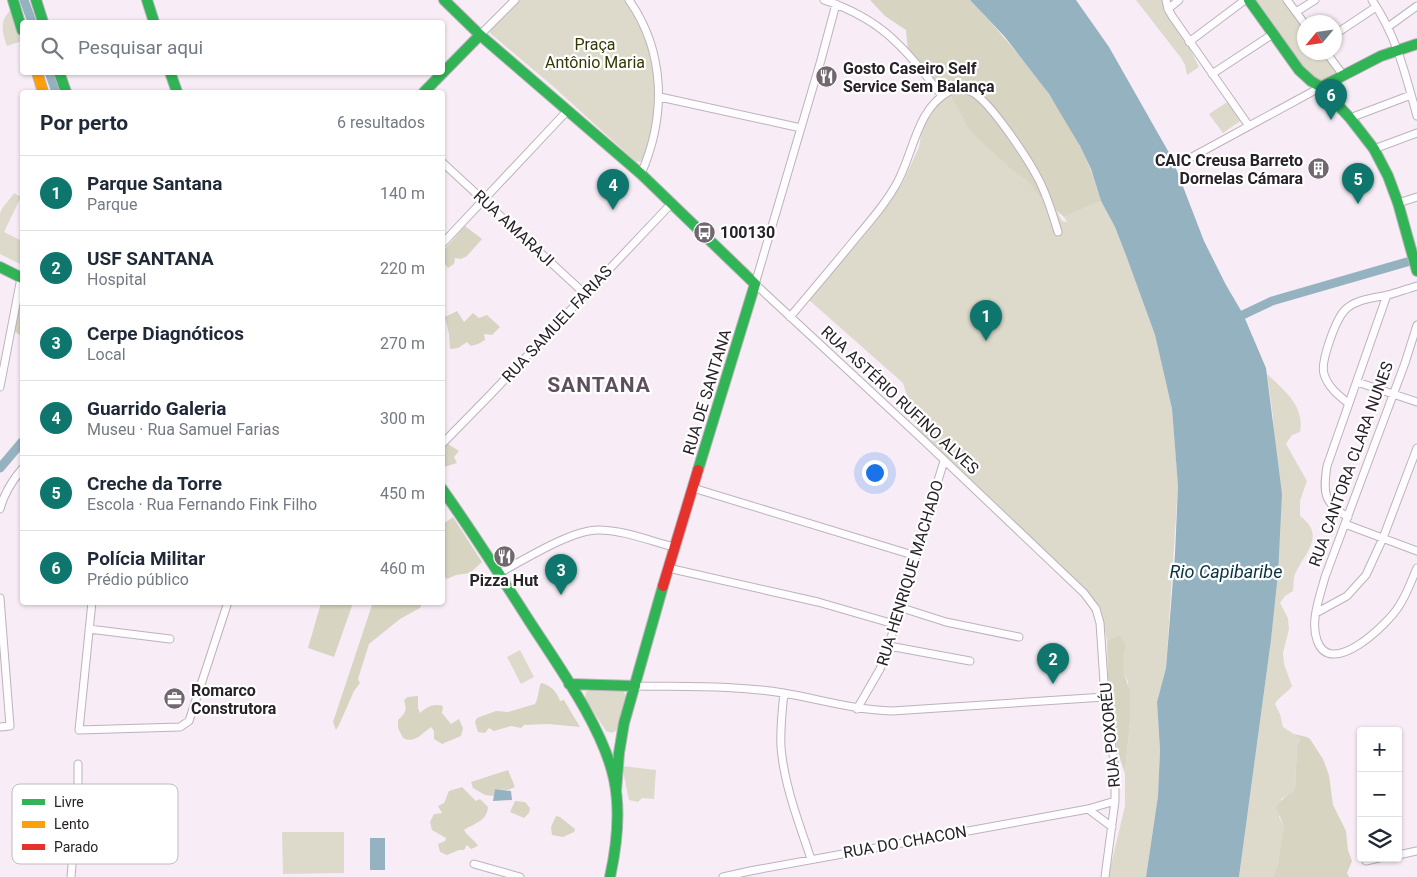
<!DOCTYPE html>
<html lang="pt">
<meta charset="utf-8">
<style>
:root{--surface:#fff;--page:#f6f6f7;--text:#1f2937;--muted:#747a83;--line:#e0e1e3;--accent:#0f766e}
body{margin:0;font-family:Roboto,sans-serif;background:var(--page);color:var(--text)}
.controls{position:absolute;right:15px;bottom:15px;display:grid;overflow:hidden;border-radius:5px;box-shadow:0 1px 4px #0004}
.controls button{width:45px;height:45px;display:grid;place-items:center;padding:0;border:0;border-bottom:1px solid var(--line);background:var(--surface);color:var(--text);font:25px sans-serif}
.compass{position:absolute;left:1297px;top:15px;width:45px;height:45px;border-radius:50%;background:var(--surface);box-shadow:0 1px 4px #0004;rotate:241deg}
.you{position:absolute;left:874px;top:472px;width:18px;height:18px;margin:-12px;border:4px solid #fff;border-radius:50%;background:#1a73e8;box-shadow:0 0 0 8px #1a73e833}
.badge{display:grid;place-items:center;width:32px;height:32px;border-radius:50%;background:var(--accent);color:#fff;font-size:16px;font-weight:700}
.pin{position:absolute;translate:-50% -41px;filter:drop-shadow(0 1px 2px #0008)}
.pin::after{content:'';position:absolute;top:26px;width:18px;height:15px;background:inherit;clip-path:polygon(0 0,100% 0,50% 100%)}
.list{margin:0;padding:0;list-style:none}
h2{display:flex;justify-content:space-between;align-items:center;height:65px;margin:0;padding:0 20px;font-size:21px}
h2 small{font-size:16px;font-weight:400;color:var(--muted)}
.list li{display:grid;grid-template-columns:32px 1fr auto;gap:15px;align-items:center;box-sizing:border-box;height:75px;padding:0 20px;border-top:1px solid var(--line)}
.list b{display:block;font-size:19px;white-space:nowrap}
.list p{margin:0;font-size:16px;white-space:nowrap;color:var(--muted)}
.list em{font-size:16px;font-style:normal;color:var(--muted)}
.icon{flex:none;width:28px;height:28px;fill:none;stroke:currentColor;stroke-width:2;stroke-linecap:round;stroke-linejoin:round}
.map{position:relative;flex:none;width:1417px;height:877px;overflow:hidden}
.search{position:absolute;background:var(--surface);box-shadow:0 1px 4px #0004;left:20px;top:20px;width:425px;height:55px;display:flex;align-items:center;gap:12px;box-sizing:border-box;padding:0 18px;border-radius:5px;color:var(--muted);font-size:19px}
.panel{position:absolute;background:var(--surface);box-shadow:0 1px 4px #0004;left:20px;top:90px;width:425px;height:515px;border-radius:5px}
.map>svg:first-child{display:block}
</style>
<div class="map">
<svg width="1417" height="877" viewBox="0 0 1417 877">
<rect width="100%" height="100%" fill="#f8edf6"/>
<path fill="#dddacc" d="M517,0H627L644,31L655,71L658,102L644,160L640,162L635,161L555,88L490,33L491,28Z
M1136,0H1164V10L1182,33L1199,67L1187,75L1185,65L1181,58Z
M1254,0H1287L1304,26V52L1323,53L1337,74L1322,81L1307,76Z
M12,9L22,41L7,46C1,30 0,19 12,9Z
M957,90L1056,209L1062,221L1067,222L1064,217L1101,201L1115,227L1127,258L1155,335L1172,409L1178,486L1166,668L1157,702L1160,750L1158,796L1146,877H1108L1125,806V773L1130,721L1128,682L1124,674L1120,636L1107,641L1104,625L1093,608L920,437L903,383L809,300L902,184L919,147L923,122L942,97Z
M1229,101L1242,120L1223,133L1209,114Z
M14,193L21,197L4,232L22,241V265L0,254C0,243 0,223 0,213C3,205 10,200 14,193Z
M1267,374C1284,390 1305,406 1300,432L1292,435L1286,444L1307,481L1300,501V516C1326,535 1306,552 1296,572C1293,577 1294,585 1293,591L1285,596L1280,603L1288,618L1289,629L1283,653L1284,664L1292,686C1287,694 1279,696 1275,704L1280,714L1283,727L1294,734L1300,740L1297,745L1295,789L1290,794L1281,799L1279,817L1284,827L1283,840L1278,864L1273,877H1239L1271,640L1278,574L1273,417Z
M520,650L534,677L521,684L507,657Z
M592,689L623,691C631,699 620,720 617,730L612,733L606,731L585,699L586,692Z
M622,766L656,770L654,799L642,798L638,802L629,800Z
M282,832H344V873L283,874Z"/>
<path fill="#d7d4c2" d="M870,0H970C1016,49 1064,105 1090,168C1094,178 1097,190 1101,201L1064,217L1039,195L1028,181L1009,167L970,131L948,90L921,68L909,62L906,30L885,16Z
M465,226L482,239L467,256L461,259L455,258L454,264L448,268L443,262V251Z
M22,288V335L21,336L14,331Z
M457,311L464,322L473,313L479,318L487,315L500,327L492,335L484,334L485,340L478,344L471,346L467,342L458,348L450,349L449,334L445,317Z
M448,444L459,451L454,457L457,463L444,467L443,465V449Z
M453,517L482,562L470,573L456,575L447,579L443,575V538L445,535L443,524Z
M373,602L422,603L420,608L400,619L369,644L358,679L360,683L354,691L339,725L336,730L333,722Z
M321,603H353L334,657L308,648Z
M1120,635L1126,646L1123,655L1124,674L1130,691V721L1125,773C1109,732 1108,686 1107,641Z
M541,683C551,685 557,692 560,701L564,700L580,727L549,724L524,725L521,728L511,726L494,731L489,728L485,733L478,732L475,722L477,718L496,711L508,712L535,704C539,697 538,690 541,683Z
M418,696V708L420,713C427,707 433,703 443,706L442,713L451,724L459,719L463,728L461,736L442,744L434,739V731L431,727C421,734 415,744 403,738L398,728V720C406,713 407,710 404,700L408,697Z
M1294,734L1307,737L1310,739L1323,759L1329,775L1333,805L1346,831L1348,850L1352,861L1347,873L1349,877H1273L1278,864L1284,827L1276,807C1281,798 1289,796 1295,789L1297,745L1300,740Z
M508,770L515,787L508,790L495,789L494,796L485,795L473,788L471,782Z
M462,787L476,801L480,799L488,807C487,821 475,823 464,830C468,837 474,839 478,846L471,849L467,845L464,850H459L447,855L440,852L438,844L445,841L446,838L432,830L430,822L434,814L442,813L438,806L444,803L449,791Z
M515,801L525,802L530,808L529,813L524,818L510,812Z
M556,816L560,817L575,829L574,832L563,837L552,835L551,827Z"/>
<path fill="#95b2c1" d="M970,0H1076L1109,47L1172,158L1204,241L1226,285L1243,314L1266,368L1282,494L1278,574L1271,640L1239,877H1146L1158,796L1160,750L1157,702L1166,668L1175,554L1178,486L1172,409L1155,335L1127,258L1115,227L1101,201L1091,169L1080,146L1049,94L1005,37Z
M495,789L511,791L512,800L493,801Z
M370,838H385V870H370Z"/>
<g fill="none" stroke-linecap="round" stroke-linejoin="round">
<path stroke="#95b2c1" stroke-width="9" d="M24,0L32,22
M49,72L56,92
M1232,320L1272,301L1417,259
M0,468L22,442"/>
<defs>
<path id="street" d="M629,0C666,53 666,117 641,174
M824,0C851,9 877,23 897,43C914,59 928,78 942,96
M1166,0L1168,9L1172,16L1249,126
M1287,0L1304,23
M1372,0C1397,37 1405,73 1417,116
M836,4L821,60L755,284L920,437L1084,593L1096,609L1100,623L1105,697L1115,769V801L1105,877
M1168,9L1179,0
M1296,12L1315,0
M1388,27L1417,6
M480,35L515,0
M1334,35L1376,7
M1189,42L1245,0
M1326,52L1343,75
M1212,74L1273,34
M660,97L801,128
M1350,118L1411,95
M1374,149L1417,133
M1192,157L1321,87
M442,162L585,294
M1398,203L1417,197
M442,244L568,110
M790,317C812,291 834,265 856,238C871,220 887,202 898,181C914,151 917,108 950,91C957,87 965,89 972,92C991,102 1030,162 1040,182C1048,199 1053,215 1058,232
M1417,325L1405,363L1325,577C1320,596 1310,621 1317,640C1330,680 1388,624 1399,606C1407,594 1411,581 1417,568
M1357,382L1417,402
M0,387L21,278
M1348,403C1338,395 1328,387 1324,374C1320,362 1336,319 1345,310C1356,299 1374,298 1388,295C1398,292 1407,289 1417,286
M442,444L490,395L671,204
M693,488L916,556
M0,509C4,493 12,481 22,469
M1348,517C1323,503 1323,492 1327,466L1387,295
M1345,524L1417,551
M668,568L818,602L894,624
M499,573C524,560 571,530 598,530C624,530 650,541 674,547
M0,598L10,726L0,727
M92,602L79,730L180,727L189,721L228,602
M899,607L946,622L1019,637
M1316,613L1347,596L1366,575L1383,538L1417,448
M89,629L170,639
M889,646L970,661
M635,686C684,687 735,685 783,693C820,699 854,710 892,711L1105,697
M784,693C782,711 780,729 781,747C784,785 799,823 811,859
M857,709L880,669L889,646L899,607L944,461
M1088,809L1112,827
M1398,855L1417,851
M1366,861L1379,858
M474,864L520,877
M71,877L78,797V764
M723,877L750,871L1088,809L1115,801"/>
<path id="fast" d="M13,0L22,30
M36,0L43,22
M147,0L154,22
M444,0L480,35L641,174L755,284L698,470
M1249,0L1299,70L1311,81L1321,87L1350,118L1374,149L1388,176L1398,203L1417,271
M59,72L66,92
M170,72L177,92
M1321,87L1381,56L1417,44
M424,92L480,35
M0,267L22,278
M442,489C472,531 500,575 528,619C557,664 603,727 614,779C621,812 617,845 610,877
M569,684L635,686
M616,791L619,753L624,723L663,586"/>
<path id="slow" d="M37,72L43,92"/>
<path id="jam" d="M663,586L698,470"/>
</defs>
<use href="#street" stroke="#bbb3ba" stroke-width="9"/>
<use href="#fast" stroke="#bbb3ba" stroke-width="12"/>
<use href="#slow" stroke="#bbb3ba" stroke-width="12"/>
<use href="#jam" stroke="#bbb3ba" stroke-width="12"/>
<use href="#street" stroke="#fefcfe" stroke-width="7"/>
<use href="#fast" stroke="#30b455" stroke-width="10"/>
<use href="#slow" stroke="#ff9f0a" stroke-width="10"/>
<use href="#jam" stroke="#e5322d" stroke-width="10"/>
</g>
<defs>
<symbol id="restaurant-disc" viewBox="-11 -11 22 22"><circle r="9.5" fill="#71686f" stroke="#fff"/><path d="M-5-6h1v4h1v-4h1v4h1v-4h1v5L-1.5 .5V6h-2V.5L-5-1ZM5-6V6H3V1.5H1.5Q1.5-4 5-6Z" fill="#fff"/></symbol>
<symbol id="building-disc" viewBox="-11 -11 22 22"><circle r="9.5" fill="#71686f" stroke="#fff"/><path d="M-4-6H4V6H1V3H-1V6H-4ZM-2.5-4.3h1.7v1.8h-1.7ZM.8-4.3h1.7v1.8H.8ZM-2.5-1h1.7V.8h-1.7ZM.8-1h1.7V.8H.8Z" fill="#fff"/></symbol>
<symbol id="bus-disc" viewBox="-11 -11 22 22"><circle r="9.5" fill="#71686f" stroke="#fff"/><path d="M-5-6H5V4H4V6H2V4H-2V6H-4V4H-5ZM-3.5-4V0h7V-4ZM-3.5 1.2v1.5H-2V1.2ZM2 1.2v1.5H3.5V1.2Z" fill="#fff"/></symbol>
<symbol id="office-disc" viewBox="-11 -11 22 22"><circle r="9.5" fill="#71686f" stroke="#fff"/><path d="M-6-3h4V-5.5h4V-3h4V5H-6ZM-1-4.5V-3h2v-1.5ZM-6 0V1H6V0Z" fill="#fff"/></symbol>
</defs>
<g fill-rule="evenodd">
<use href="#restaurant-disc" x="814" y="64" width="25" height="25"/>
<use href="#building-disc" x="1306" y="156" width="25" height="25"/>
<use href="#bus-disc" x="692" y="220" width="25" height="25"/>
<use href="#restaurant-disc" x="492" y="544" width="25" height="25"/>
<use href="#office-disc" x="162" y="686" width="25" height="25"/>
</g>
<g text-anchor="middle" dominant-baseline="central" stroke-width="4.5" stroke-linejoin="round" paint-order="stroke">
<g font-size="16" fill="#353804" stroke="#fff">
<text x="595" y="44">Praça<tspan x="595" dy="18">Antônio Maria</tspan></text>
</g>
<g font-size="16" font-weight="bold" fill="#282127" stroke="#fff" text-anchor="start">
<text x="843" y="68">Gosto Caseiro Self<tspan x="843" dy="18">Service Sem Balança</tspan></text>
<text x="1303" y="160" text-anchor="end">CAIC Creusa Barreto<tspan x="1303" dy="18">Dornelas Cámara</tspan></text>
<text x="720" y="232">100130</text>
<text x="504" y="580" text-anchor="middle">Pizza Hut</text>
<text x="191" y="690">Romarco<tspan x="191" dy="18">Construtora</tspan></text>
</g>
<g font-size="16" fill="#282127" stroke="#fff">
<text transform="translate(514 228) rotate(43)">RUA AMARAJI</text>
<text transform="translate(557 324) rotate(-47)">RUA SAMUEL FARIAS</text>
<text transform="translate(707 392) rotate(-73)">RUA DE SANTANA</text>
<text transform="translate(900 400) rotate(43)">RUA ASTÉRIO RUFINO ALVES</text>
<text transform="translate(1351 464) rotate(-70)">RUA CANTORA CLARA NUNES</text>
<text transform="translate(910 573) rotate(-73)">RUA HENRIQUE MACHADO</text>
<text transform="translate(1110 735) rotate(-95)">RUA POXORÉU</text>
<text transform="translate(905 842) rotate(-10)">RUA DO CHACON</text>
</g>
<g font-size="18" font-style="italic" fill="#063341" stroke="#fff">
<text x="1226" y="571">Rio Capibaribe</text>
</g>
<g font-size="21" font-weight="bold" letter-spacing="1" fill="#5e4f5d" stroke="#fff">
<text x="599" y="385">SANTANA</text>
</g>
</g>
<rect x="12" y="784" width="166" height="80" rx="8" fill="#fff" stroke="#bebcbe" stroke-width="1"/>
<rect x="22" y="799" width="23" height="6" fill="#30b455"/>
<rect x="22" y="821" width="23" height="7" fill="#ff9f0a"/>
<rect x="22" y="844" width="23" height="6" fill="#e5322d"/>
<g font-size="14" fill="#282127">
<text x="54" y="807">Livre</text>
<text x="54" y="829">Lento</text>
<text x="54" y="852">Parado</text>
</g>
</svg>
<div class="controls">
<button>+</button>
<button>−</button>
<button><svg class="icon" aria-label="layers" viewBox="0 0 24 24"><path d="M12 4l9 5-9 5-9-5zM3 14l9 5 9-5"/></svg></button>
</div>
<svg class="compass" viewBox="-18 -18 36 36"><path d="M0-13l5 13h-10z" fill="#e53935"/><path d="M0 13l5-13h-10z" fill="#747a83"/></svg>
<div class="you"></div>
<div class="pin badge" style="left:986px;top:341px">1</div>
<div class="pin badge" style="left:1053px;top:684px">2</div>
<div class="pin badge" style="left:561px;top:595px">3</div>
<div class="pin badge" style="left:613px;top:210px">4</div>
<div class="pin badge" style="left:1358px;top:204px">5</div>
<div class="pin badge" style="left:1331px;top:120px">6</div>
<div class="search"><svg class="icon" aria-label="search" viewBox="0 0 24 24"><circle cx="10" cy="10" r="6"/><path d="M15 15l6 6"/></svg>Pesquisar aqui</div>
<section class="panel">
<h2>Por perto<small>6 resultados</small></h2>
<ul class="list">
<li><span class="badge">1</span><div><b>Parque Santana</b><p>Parque</p></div><em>140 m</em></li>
<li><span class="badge">2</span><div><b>USF SANTANA</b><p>Hospital</p></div><em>220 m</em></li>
<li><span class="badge">3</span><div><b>Cerpe Diagnóticos</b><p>Local</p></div><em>270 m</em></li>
<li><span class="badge">4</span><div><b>Guarrido Galeria</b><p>Museu · Rua Samuel Farias</p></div><em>300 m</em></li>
<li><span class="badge">5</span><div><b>Creche da Torre</b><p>Escola · Rua Fernando Fink Filho</p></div><em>450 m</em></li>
<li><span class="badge">6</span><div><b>Polícia Militar</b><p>Prédio público</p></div><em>460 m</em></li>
</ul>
</section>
</div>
